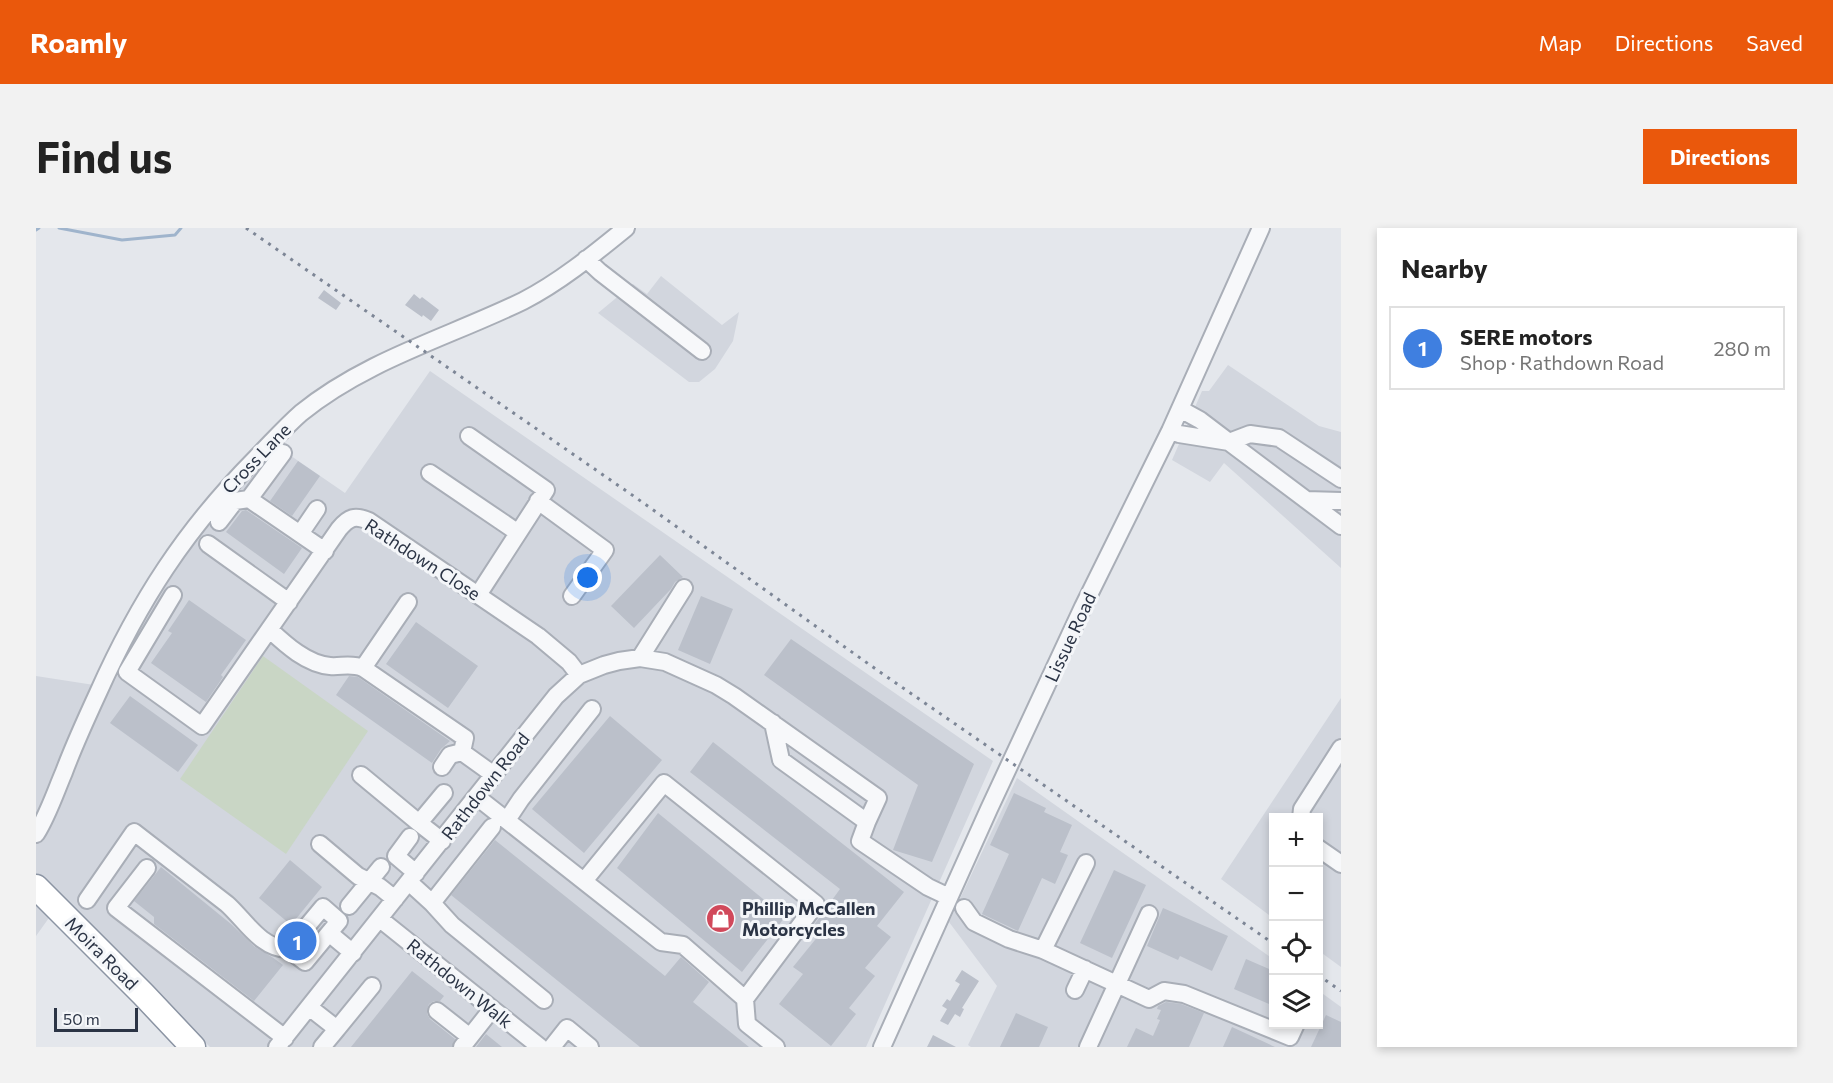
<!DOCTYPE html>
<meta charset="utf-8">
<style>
:root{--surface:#fff;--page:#f2f2f2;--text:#222;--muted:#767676;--line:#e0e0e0;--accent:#ea580c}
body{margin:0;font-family:Commissioner,sans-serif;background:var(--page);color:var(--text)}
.controls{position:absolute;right:18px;bottom:18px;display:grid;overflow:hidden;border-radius:0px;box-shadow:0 3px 9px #0003}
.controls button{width:54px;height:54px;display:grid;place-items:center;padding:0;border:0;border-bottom:2px solid var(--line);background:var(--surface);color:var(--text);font:30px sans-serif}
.scale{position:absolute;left:18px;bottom:15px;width:84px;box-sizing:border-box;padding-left:6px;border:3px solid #2b3445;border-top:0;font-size:16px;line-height:21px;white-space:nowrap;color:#2b3445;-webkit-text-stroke:4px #f4f6f9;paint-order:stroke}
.you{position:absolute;left:552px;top:350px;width:21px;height:21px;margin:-15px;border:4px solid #fff;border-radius:50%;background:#1a73e8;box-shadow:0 0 0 9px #1a73e833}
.badge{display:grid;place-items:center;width:39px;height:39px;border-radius:50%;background:var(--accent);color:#fff;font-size:20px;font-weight:700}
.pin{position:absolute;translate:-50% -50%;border:3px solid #fff;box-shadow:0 2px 6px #0006}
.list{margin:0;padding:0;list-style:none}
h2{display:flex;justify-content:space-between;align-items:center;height:78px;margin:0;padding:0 24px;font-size:26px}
h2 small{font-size:20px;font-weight:400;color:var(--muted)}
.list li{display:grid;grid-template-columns:39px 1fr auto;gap:18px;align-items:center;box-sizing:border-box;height:84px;margin:0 12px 12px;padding:0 12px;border:2px solid var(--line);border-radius:0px}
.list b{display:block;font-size:22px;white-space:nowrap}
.list p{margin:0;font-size:20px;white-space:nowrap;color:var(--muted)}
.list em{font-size:20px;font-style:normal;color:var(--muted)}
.icon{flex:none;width:33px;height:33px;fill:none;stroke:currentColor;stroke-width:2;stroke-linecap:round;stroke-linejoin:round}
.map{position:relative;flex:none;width:1305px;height:819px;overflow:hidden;border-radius:0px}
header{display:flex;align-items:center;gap:36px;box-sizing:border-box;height:84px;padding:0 30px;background:var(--accent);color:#fff}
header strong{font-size:28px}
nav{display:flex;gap:33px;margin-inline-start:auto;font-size:21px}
.intro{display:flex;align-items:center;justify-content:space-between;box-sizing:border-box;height:144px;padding:0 36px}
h1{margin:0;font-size:42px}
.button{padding:15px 27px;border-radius:0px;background:var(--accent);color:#fff;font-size:21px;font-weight:700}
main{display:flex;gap:36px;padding:0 36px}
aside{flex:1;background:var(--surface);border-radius:0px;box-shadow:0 3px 9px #0003}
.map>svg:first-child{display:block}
</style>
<header>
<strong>Roamly</strong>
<nav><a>Map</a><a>Directions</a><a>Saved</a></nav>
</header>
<div class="intro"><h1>Find us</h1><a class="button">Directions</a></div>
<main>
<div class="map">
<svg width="1305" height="819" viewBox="0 0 1305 819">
<rect width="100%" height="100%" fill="#e4e7ec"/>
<path fill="#d2d6de" d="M625,48L686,97L703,84L697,113L679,141L663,154H653L562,85L597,56L611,66Z
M1192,137L1283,198L1305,204V340L1188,235L1174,254L1136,232L1166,163H1173Z
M394,143L957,533L830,819H174L25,673L0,708V448L71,459L133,344L170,296L242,219L309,265Z
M1305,470V739L1283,723L1282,590H1238L1237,690L1185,651Z
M981,550L1237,731L1238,796H1282L1283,763L1305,779V819H935L932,817L961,758L913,694Z"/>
<path fill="#c9d6c5" d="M227,428L332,503L250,626L144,551Z"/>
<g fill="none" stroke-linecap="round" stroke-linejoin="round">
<path stroke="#9fb4cc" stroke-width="3" d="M23,0L86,12L139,7L145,0
M0,2L3,0"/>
</g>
<path fill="#bbc0ca" d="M288,62L305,75L300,82L282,70Z
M378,66L384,71L386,69L403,82L395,93L387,87L386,89L369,77Z
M262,233L284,248L256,288L234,273Z
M210,282L266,320L248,346L190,304L206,283Z
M624,327L647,349L639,354L635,361L598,400L575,378Z
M665,368L697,381L674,436L642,422Z
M153,372L210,412L185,447L187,449L170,474L115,435L136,405L132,403Z
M380,394L442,438L412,480L350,436Z
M755,411L938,536L896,634L857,622L882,557L728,447Z
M313,448L322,449L414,513L405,521L396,535L300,467Z
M94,468L162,517L142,544L74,495Z
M574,488L626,532L548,625L496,581Z
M677,514L868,664L841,698L855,709L829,740L839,748L813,780L820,786L795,818L743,776L767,746L757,739L783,707L775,701L804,661L654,544Z
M978,565L1010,580L1008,584L1036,597L1024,624L1032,627L1019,656L1006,650L982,703L946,686L973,626L954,617Z
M622,585L749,689L706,744L581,640Z
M459,612L629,748L645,729L673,754L657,774L713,819H604L415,667Z
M254,632L286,659L255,697L223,670Z
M125,639L195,696L219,719L236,729L247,737L218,773L118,696V689L98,673Z
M1078,642L1110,657L1076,730L1044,715Z
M1127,680L1192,708L1176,743L1144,728L1142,732L1111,718Z
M1210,731L1238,743V778L1198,761Z
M926,742L943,753L926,780L928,781L924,789L919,786L912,797L904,793L911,781L906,778L911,771L914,773L924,756L919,753Z
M376,743L408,768L404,773H398L393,776L391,781V786L394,791L419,811L416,819H315Z
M1130,774L1145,776L1168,785L1153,819H1091L1100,800L1117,808L1124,792L1121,791L1125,782L1121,781L1122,778Z
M980,785L1012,799L1003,819H964Z
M1290,787L1305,794V819H1275Z
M1196,799L1239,819H1187Z
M450,806L466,819H440Z
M897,807L920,819H891Z"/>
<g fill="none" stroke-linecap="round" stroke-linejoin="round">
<defs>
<path id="minor" d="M550,31L564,44L666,123
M1134,203L1143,206L1193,214L1164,192L1144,181
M433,208L510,262L442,367
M1193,214L1305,298
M1193,214L1214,206L1243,210L1305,251
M247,225L213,271L289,323
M394,245L481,304
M1270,272L1305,273
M502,273L569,322L536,368
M183,294L199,273L213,271
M264,306L281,281
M172,316L253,374
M137,367L91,444L166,498L303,301C313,289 319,287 333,293L502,408L533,434L543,447
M234,402C250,417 271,436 294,438C305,439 315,435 327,440L429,510L426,524L458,547
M604,430L648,360
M327,440L372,374
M406,539L414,527L426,524
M325,547L383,595
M441,569L625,714L647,717L709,771L780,676L628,555L548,653
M1265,590L1266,581L1305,520
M471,592L485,571L556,481
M831,594L824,613L892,659L913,669
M456,599L396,675L416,697L508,772
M0,606C12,587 19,565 28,544C38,517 50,491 62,465C103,373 149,302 220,230C235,215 249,199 265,185C330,132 413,109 487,73C524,54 558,26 590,0
M374,609L360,628L380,645
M406,613L383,595L408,565
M284,616L322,648L344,659L359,671
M1282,620L1305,636
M111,640L80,680L249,810
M373,654L396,675
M51,672L98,604L191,676C209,692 225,721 252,721
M313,678L345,639
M928,680L938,694L973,711L1007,722L1113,771L1128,763L1148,766L1254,809L1260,796
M344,691L504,819
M293,705L303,693L287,679L252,721L269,734L293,705L317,725
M1007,722L1050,635
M1039,762L1049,741
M709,771L711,796L740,819
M273,779L301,801L336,758
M401,783L434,809
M241,819L520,468L543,447L568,437L583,433L604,430L629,434L680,457L698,468L842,570L831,594L745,532L737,495
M286,819L301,801
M426,819L456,781
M516,819L531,800L554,819
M846,819L953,581L1047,379L1134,203L1225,0
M1052,819L1113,686"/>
<path id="highway" d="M0,659L107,766L157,819"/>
</defs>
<use href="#minor" stroke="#a9aeb7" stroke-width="20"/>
<use href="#highway" stroke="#8b94a3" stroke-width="27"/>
<use href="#minor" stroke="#f7f8fa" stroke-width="16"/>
<use href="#highway" stroke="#fff" stroke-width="24"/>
<path stroke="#7d8696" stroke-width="3" stroke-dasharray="3 6" stroke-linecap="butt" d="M210,0L599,269L841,442L1238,716
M1282,747L1305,763"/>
</g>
<defs>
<symbol id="shop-disc" viewBox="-11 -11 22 22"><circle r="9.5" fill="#d1495b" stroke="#f4f6f9"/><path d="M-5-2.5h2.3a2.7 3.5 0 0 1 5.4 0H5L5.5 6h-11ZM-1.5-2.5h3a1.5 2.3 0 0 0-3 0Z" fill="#fff"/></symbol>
</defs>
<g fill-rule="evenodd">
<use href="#shop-disc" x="668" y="674" width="33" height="33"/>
</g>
<g text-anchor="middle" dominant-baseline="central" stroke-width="6" stroke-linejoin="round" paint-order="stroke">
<g font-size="18" fill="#2b3445" stroke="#f4f6f9">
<text transform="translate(220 230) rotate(-46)">Cross Lane</text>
<text transform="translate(387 331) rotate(33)">Rathdown Close</text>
<text transform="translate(1034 409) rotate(-65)">Lissue Road</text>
<text transform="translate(449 558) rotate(-52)">Rathdown Road</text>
<text transform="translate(66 725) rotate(45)">Moira Road</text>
<text transform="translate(424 755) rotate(39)">Rathdown Walk</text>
</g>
<g font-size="18" font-weight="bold" fill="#2b3445" stroke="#f4f6f9" text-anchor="start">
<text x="706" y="680">Phillip McCallen<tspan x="706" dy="21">Motorcycles</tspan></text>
</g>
</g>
</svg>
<div class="controls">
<button>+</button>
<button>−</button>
<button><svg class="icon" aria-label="locate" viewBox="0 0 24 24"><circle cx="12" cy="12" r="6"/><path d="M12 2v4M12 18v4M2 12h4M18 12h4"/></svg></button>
<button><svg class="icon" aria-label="layers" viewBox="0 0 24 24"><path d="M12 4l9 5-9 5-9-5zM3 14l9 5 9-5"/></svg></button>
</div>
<div class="scale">50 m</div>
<div class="you"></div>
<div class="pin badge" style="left:261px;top:713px;background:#3f7fe0">1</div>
</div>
<aside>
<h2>Nearby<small></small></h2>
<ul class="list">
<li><span class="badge" style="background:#3f7fe0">1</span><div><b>SERE motors</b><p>Shop · Rathdown Road</p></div><em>280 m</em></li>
</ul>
</aside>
</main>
